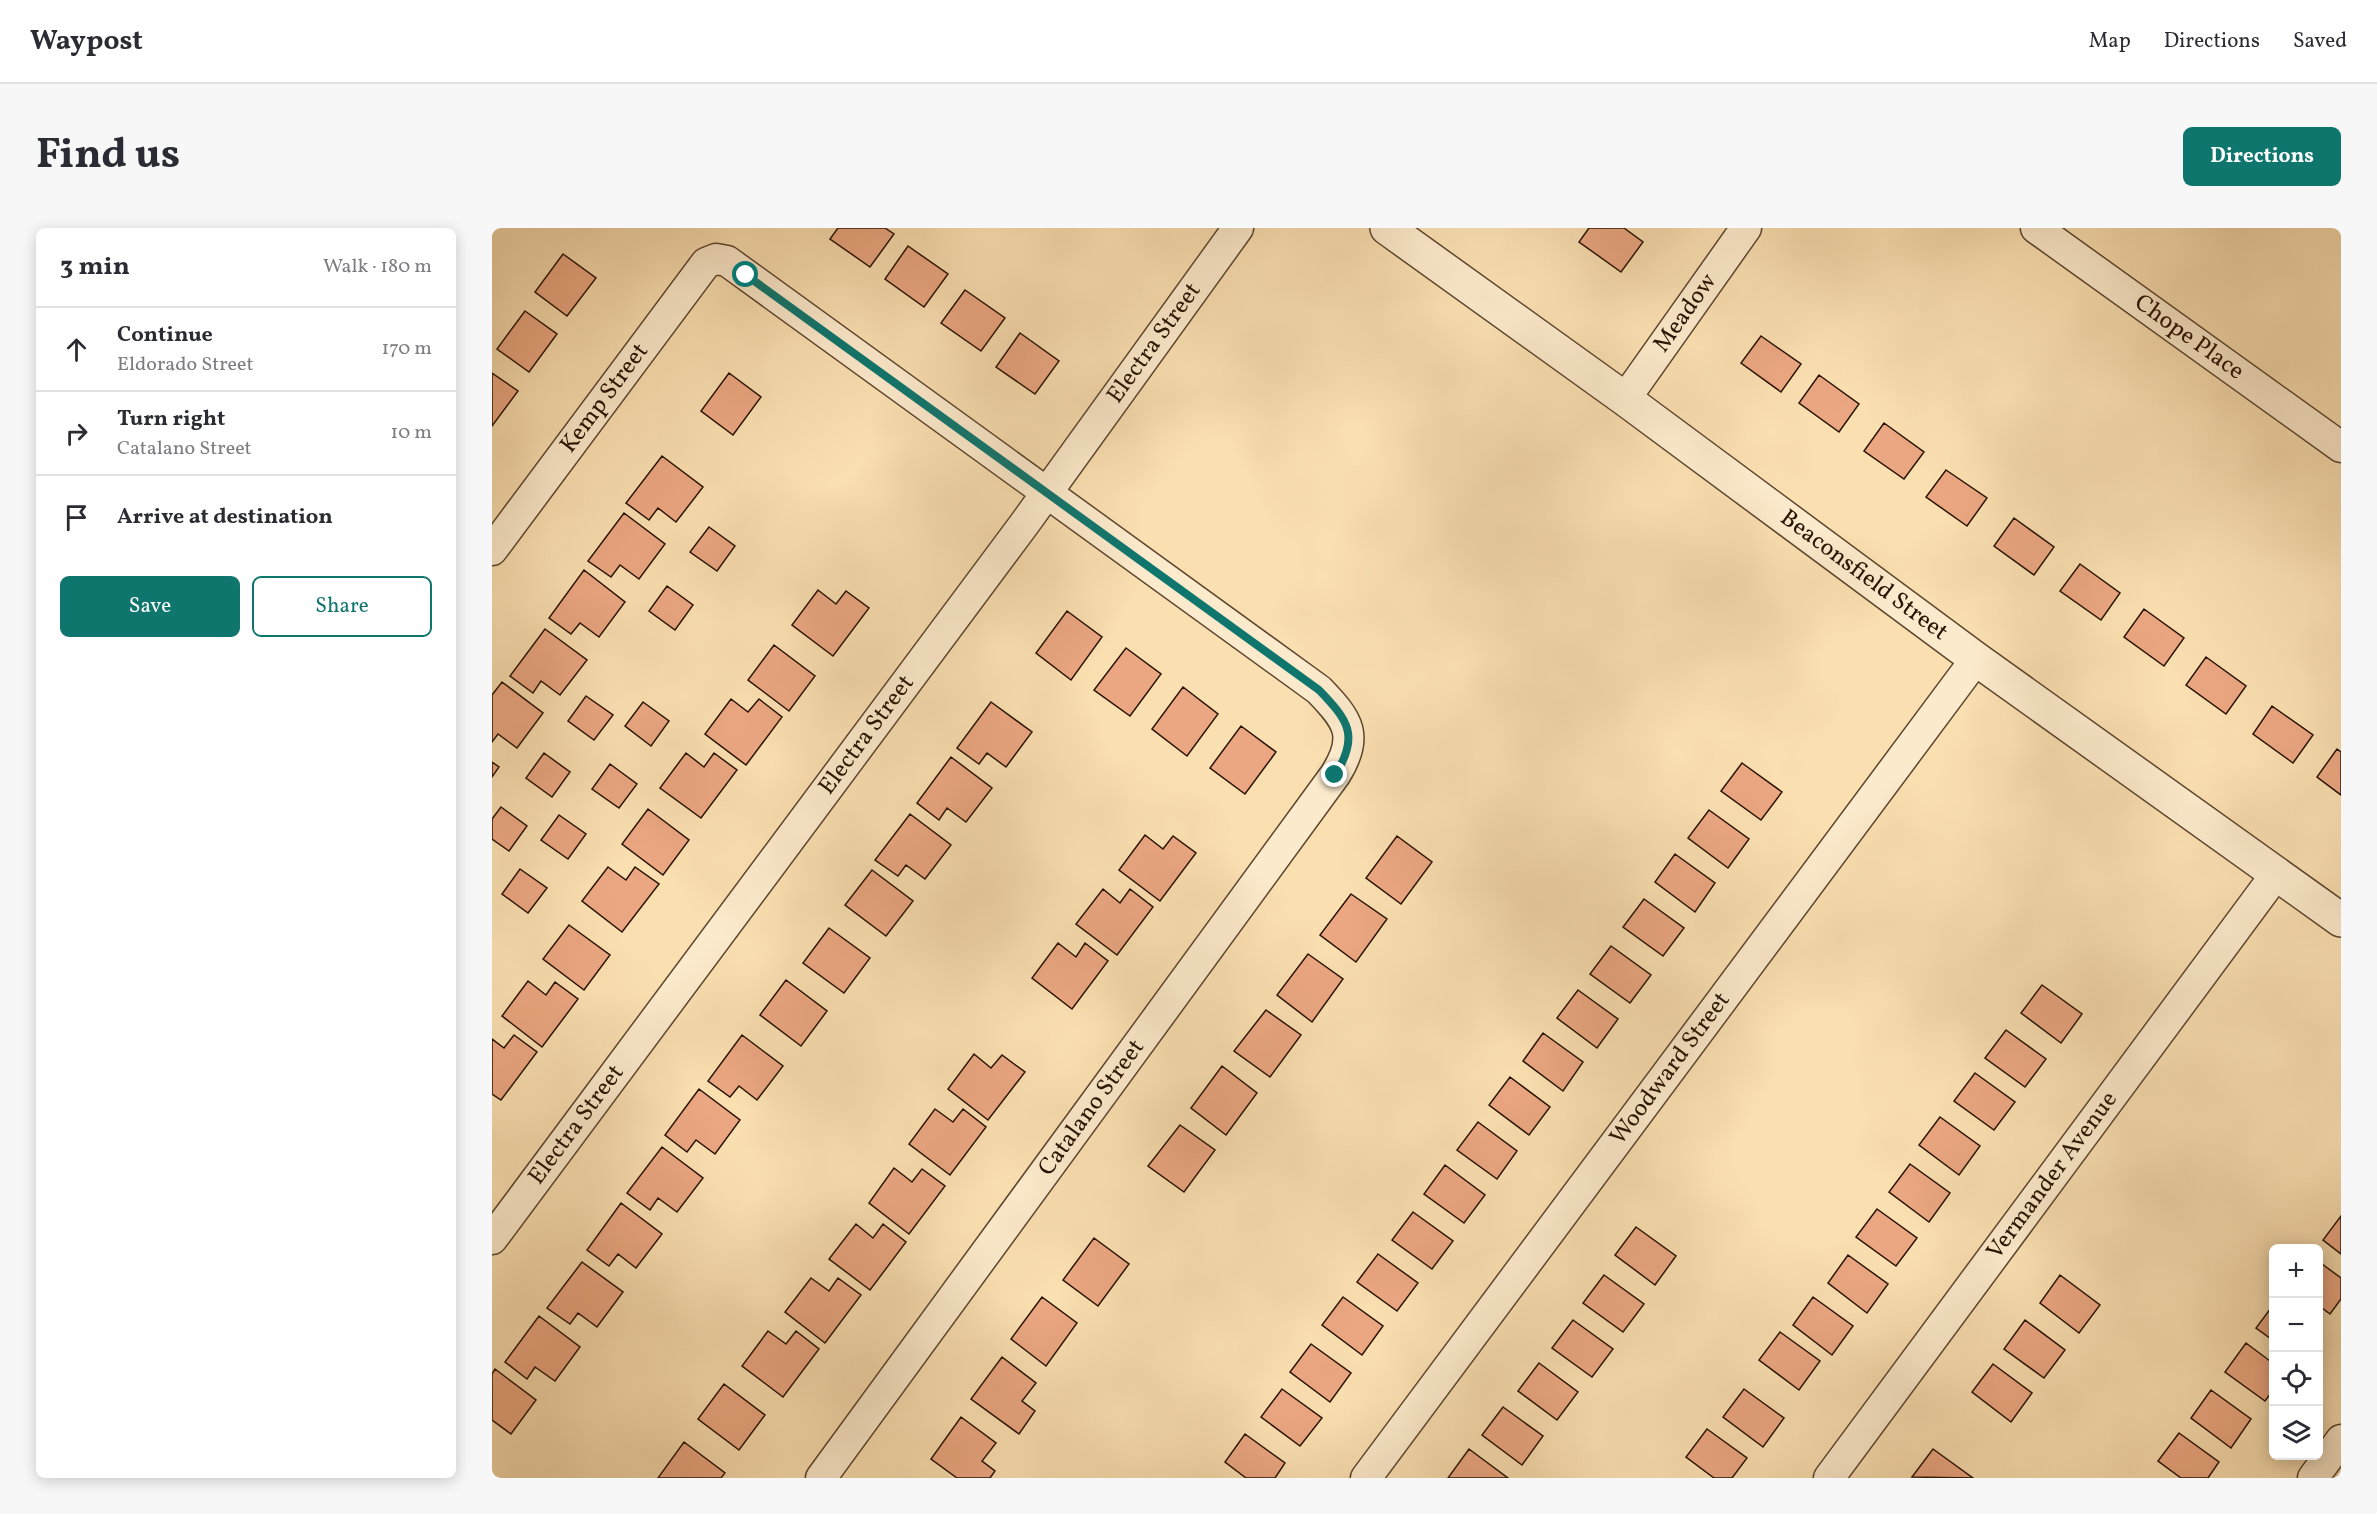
<!DOCTYPE html>
<meta charset="utf-8">
<style>
:root{--surface:#fff;--page:#f7f7f7;--text:#2b2b33;--muted:#7c7c81;--line:#e1e1e2;--accent:#0f766e}
body{margin:0;font-family:Vollkorn,serif;background:var(--page);color:var(--text)}
.controls{position:absolute;right:18px;bottom:18px;display:grid;overflow:hidden;border-radius:9px;box-shadow:0 3px 15px #0003}
.controls button{width:54px;height:54px;display:grid;place-items:center;padding:0;border:0;border-bottom:2px solid var(--line);background:var(--surface);color:var(--text);font:30px sans-serif}
.stop{position:absolute;width:18px;height:18px;margin:-14px;border:4px solid #0f766e;border-radius:50%;background:#fff}
.stop.end{background:#0f766e;border-color:#fff;box-shadow:0 2px 6px #0008}
.list{margin:0;padding:0;list-style:none}
h2{display:flex;justify-content:space-between;align-items:center;height:78px;margin:0;padding:0 24px;font-size:26px}
h2 small{font-size:20px;font-weight:400;color:var(--muted)}
.list li{display:grid;grid-template-columns:39px 1fr auto;gap:18px;align-items:center;box-sizing:border-box;height:84px;padding:0 24px;border-top:2px solid var(--line)}
.list b{display:block;font-size:22px;white-space:nowrap}
.list p{margin:0;font-size:20px;white-space:nowrap;color:var(--muted)}
.list em{font-size:20px;font-style:normal;color:var(--muted)}
.actions{display:flex;gap:12px;padding:18px 24px}
.actions a{flex:1;padding:14px 0;border:2px solid var(--accent);border-radius:9px;text-align:center;font-size:21px;color:var(--accent)}
.actions .main{background:var(--accent);color:#fff}
.icon{flex:none;width:33px;height:33px;fill:none;stroke:currentColor;stroke-width:2;stroke-linecap:round;stroke-linejoin:round}
.map{position:relative;flex:none;width:1849px;height:1250px;overflow:hidden;border-radius:9px}
header{display:flex;align-items:center;gap:36px;box-sizing:border-box;height:84px;padding:0 30px;background:var(--surface);border-bottom:2px solid var(--line)}
header strong{font-size:28px}
nav{display:flex;gap:33px;margin-inline-start:auto;font-size:21px}
.intro{display:flex;align-items:center;justify-content:space-between;box-sizing:border-box;height:144px;padding:0 36px}
h1{margin:0;font-size:42px}
.button{padding:15px 27px;border-radius:9px;background:var(--accent);color:#fff;font-size:21px;font-weight:700}
main{display:flex;gap:36px;padding:0 36px}
aside{flex:1;background:var(--surface);border-radius:9px;box-shadow:0 3px 15px #0003}
.map>svg:first-child{display:block}
</style>
<header>
<strong>Waypost</strong>
<nav><a>Map</a><a>Directions</a><a>Saved</a></nav>
</header>
<div class="intro"><h1>Find us</h1><a class="button">Directions</a></div>
<main>
<aside>
<h2>3 min<small>Walk · 180 m</small></h2>
<ul class="list">
<li><svg class="icon" aria-label="ahead" viewBox="0 0 24 24"><path d="M12 20V5M6 11l6-6 6 6"/></svg><div><b>Continue</b><p>Eldorado Street</p></div><em>170 m</em></li>
<li><svg class="icon" aria-label="right" viewBox="0 0 24 24"><path d="M7 20v-9h11M14 6l5 5-5 5"/></svg><div><b>Turn right</b><p>Catalano Street</p></div><em>10 m</em></li>
<li><svg class="icon" aria-label="arrive" viewBox="0 0 24 24"><path d="M6 21V4h12l-3 4 3 4H6"/></svg><div><b>Arrive at destination</b></div></li>
</ul>
<div class="actions"><a class="main">Save</a><a>Share</a></div>
</aside>
<div class="map">
<svg width="1849" height="1250" viewBox="0 0 1849 1250">
<rect width="100%" height="100%" fill="#fadfb1"/>
<filter id="stains"><feTurbulence type="fractalNoise" baseFrequency=".00333" numOctaves="4"/><feColorMatrix values="0 0 0 0 .2 0 0 0 0 .09 0 0 0 0 .02 0 0 0 .5 -.17"/></filter>
<radialGradient id="worn" r=".72"><stop offset=".6" stop-color="#630" stop-opacity="0"/><stop offset="1" stop-color="#630" stop-opacity=".3"/></radialGradient>
<path fill="#eba782" stroke="#281202" stroke-width="1.5" d="M346,0H393L402,6L378,39L338,11Z
M1097,0H1132L1151,14L1129,44L1087,14Z
M416,18L456,46L432,79L393,51Z
M71,26L104,50L75,88L43,64Z
M473,62L513,90L489,123L449,95Z
M33,83L65,106L37,144L5,121Z
M528,105L567,133L543,166L504,139Z
M1269,108L1309,136L1289,164L1249,135Z
M0,145L26,163L0,198Z
M237,145L269,169L241,207L209,183Z
M1327,147L1367,176L1347,204L1307,175Z
M1392,195L1432,224L1412,251L1372,223Z
M170,228L211,259L184,294L166,280L157,292L134,275Z
M1454,242L1495,270L1475,298L1434,269Z
M132,285L173,316L147,351L128,337L119,349L96,333Z
M1522,290L1562,319L1542,347L1502,318Z
M217,299L243,318L225,343L198,324Z
M1588,336L1628,365L1609,392L1568,363Z
M92,342L133,374L107,409L88,395L79,406L57,390Z
M175,358L201,377L183,402L157,383Z
M326,362L344,376L354,363L377,380L341,428L300,397Z
M1652,381L1692,410L1672,438L1632,409Z
M575,383L610,409L579,452L544,425Z
M53,401L95,432L68,467L49,453L41,465L18,448Z
M282,417L323,448L297,483L256,452Z
M634,420L669,446L638,488L602,462Z
M1714,429L1754,458L1734,486L1694,457Z
M10,454L51,485L25,520L6,506L0,514V467Z
M691,459L726,486L695,528L660,501Z
M94,468L121,487L102,512L76,493Z
M239,471L256,484L267,471L290,489L254,537L213,506Z
M151,474L177,493L159,518L133,498Z
M499,474L540,504L514,539L495,525L487,536L465,520Z
M1780,478L1821,507L1801,535L1761,506Z
M749,498L784,524L753,566L718,540Z
M1845,521L1849,524V567L1825,549Z
M52,525L78,544L60,569L34,550Z
M194,525L212,539L222,525L245,542L209,590L168,560Z
M459,529L500,560L474,594L455,580L447,592L425,575Z
M0,534L7,539L0,549Z
M1250,535L1290,564L1269,592L1229,563Z
M118,536L145,556L127,580L100,561Z
M9,579L35,598L17,623L0,611V591Z
M156,581L197,612L171,647L130,616Z
M1217,582L1257,611L1236,640L1196,610Z
M418,586L459,617L433,651L414,637L406,648L383,632Z
M67,587L94,606L76,631L49,612Z
M653,607L671,621L681,608L704,625L668,673L627,642Z
M905,608L940,634L909,676L874,650Z
M1183,626L1223,655L1203,684L1163,654Z
M116,639L134,652L143,639L167,656L130,704L90,673Z
M28,641L55,660L36,685L10,666Z
M380,642L421,673L394,708L353,677Z
M611,661L628,675L638,661L661,679L625,727L584,696Z
M859,666L895,691L864,734L828,707Z
M1152,671L1192,700L1171,728L1131,699Z
M77,697L118,727L92,762L51,731Z
M337,700L378,730L352,765L311,735Z
M566,715L584,729L593,715L616,733L580,781L540,750Z
M1119,718L1159,747L1138,775L1098,746Z
M816,726L851,751L820,794L785,767Z
M294,752L335,783L309,818L268,787Z
M36,753L54,767L63,754L86,771L50,819L10,788Z
M1550,757L1590,786L1569,815L1529,785Z
M1086,762L1126,791L1105,820L1065,790Z
M774,782L809,807L778,849L742,823Z
M1514,802L1554,831L1533,859L1493,830Z
M1051,805L1091,834L1071,863L1031,833Z
M22,807L45,824L9,872L0,866V811L12,820Z
M250,807L291,838L265,872L247,858L238,869L216,853Z
M482,826L499,840L510,827L533,844L496,892L456,861Z
M730,838L765,865L734,907L699,880Z
M1483,845L1523,874L1502,902L1462,873Z
M1018,849L1058,879L1037,907L997,877Z
M207,861L248,892L223,926L204,912L195,924L173,907Z
M443,881L461,894L471,881L494,899L458,947L417,916Z
M1448,889L1488,918L1467,947L1427,917Z
M986,894L1025,923L1005,951L965,922Z
M688,897L723,922L692,964L656,938Z
M170,919L211,950L185,984L166,970L158,982L135,965Z
M1418,936L1458,965L1437,994L1397,964Z
M953,937L993,967L972,995L932,966Z
M402,940L420,954L430,941L453,958L417,1006L377,975Z
M129,975L170,1006L144,1040L126,1026L117,1038L95,1022Z
M1385,981L1425,1010L1404,1038L1364,1009Z
M921,984L961,1013L940,1041L900,1012Z
M1849,988V1026L1831,1012Z
M364,996L381,1010L391,996L414,1014L378,1062L337,1031Z
M1144,999L1184,1028L1163,1057L1123,1027Z
M602,1010L637,1036L606,1078L571,1052Z
M886,1026L926,1055L905,1083L865,1054Z
M1356,1027L1396,1056L1375,1085L1336,1055Z
M1826,1033L1849,1050V1071L1838,1086L1826,1077Z
M90,1034L131,1064L105,1099L86,1085L78,1096L55,1080Z
M1112,1047L1152,1076L1131,1104L1091,1075Z
M1568,1047L1608,1077L1587,1105L1548,1075Z
M319,1050L337,1063L346,1050L369,1067L333,1115L293,1084Z
M550,1069L585,1095L554,1138L519,1111Z
M851,1069L891,1098L870,1127L830,1097Z
M1321,1069L1361,1098L1340,1127L1301,1097Z
M1782,1076V1113L1764,1100Z
M47,1088L88,1119L63,1153L43,1139L35,1151L13,1134Z
M1081,1092L1121,1121L1100,1149L1060,1120Z
M1533,1092L1573,1122L1552,1150L1512,1121Z
M276,1103L294,1116L304,1103L327,1121L291,1169L250,1138Z
M1288,1104L1328,1133L1307,1162L1267,1132Z
M1754,1115L1782,1136V1161L1773,1173L1733,1144Z
M819,1116L859,1145L838,1174L798,1144Z
M510,1129L544,1155L530,1173L543,1183L527,1206L479,1171Z
M1047,1135L1086,1164L1065,1192L1026,1163Z
M1501,1136L1540,1165L1519,1194L1480,1164Z
M3,1141L44,1172L19,1206L0,1192V1146Z
M232,1156L273,1187L247,1222L206,1191Z
M790,1161L830,1190L808,1218L769,1189Z
M1252,1161L1292,1190L1271,1219L1231,1189Z
M1719,1162L1759,1191L1739,1220L1699,1190Z
M1011,1179L1051,1208L1030,1237L990,1207Z
M469,1189L504,1215L490,1233L503,1243L498,1250H465L439,1231Z
M1215,1201L1255,1230L1240,1250H1222L1194,1229Z
M1687,1205L1727,1234L1716,1250H1689L1666,1233Z
M753,1206L793,1235L783,1250H754L733,1234Z
M192,1214L233,1245L229,1250H166Z
M977,1221L1016,1250H956Z
M1441,1221L1481,1250L1420,1249Z"/>
<g fill="none" stroke-linecap="round" stroke-linejoin="round">
<defs>
<g id="minor">
<path id="s1" d="M1544,0L1849,219"/>
<path id="s2" d="M1133,171L1254,0"/>
<path id="s3" d="M0,322L214,35L224,31L235,33L827,462C856,492 868,508 843,547L329,1250"/>
<path id="s4" d="M0,1011L533,295L746,0"/>
<path id="s5" d="M874,1250L1484,431"/>
<path id="s6" d="M1337,1250L1785,645"/>
<path d="M1821,1250L1849,1212"/>
</g>
<g id="tertiary">
<path id="s7" d="M895,0L1133,171L1484,431L1849,692"/>
</g>
</defs>
<use href="#minor" stroke="#5c452e" stroke-width="33"/>
<use href="#tertiary" stroke="#5c452e" stroke-width="36"/>
<use href="#minor" stroke="#fceacc" stroke-width="30"/>
<use href="#tertiary" stroke="#fceacc" stroke-width="33"/>
</g>
<g fill="none" stroke-linecap="round" stroke-linejoin="round">
<path stroke="#0f766e" stroke-width="8" d="M254,47L827,462C856,492 868,508 843,547"/>
</g>
<g text-anchor="middle" dominant-baseline="central" stroke-width="6" stroke-linejoin="round" paint-order="stroke">
<g font-size="24" fill="#281202" stroke="#fceacc">
<text stroke="none"><textPath href="#s2" startOffset="105">Meadow</textPath></text>
<text stroke="none"><textPath href="#s1" startOffset="188">Chope Place</textPath></text>
<text stroke="none"><textPath href="#s4" startOffset="1114">Electra Street</textPath></text>
<text stroke="none"><textPath href="#s3" startOffset="189">Kemp Street</textPath></text>
<text stroke="none"><textPath href="#s7" startOffset="590">Beaconsfield Street</textPath></text>
<text stroke="none"><textPath href="#s4" startOffset="628">Electra Street</textPath></text>
<text stroke="none"><textPath href="#s5" startOffset="510">Woodward Street</textPath></text>
<text transform="translate(600 880) rotate(-54)">Catalano Street</text>
<text stroke="none"><textPath href="#s4" startOffset="142">Electra Street</textPath></text>
<text stroke="none"><textPath href="#s6" startOffset="376">Vermander Avenue</textPath></text>
</g>
</g>
<rect width="100%" height="100%" filter="url(#stains)"/>
<rect width="100%" height="100%" fill="url(#worn)"/>
</svg>
<div class="controls">
<button>+</button>
<button>−</button>
<button><svg class="icon" aria-label="locate" viewBox="0 0 24 24"><circle cx="12" cy="12" r="6"/><path d="M12 2v4M12 18v4M2 12h4M18 12h4"/></svg></button>
<button><svg class="icon" aria-label="layers" viewBox="0 0 24 24"><path d="M12 4l9 5-9 5-9-5zM3 14l9 5 9-5"/></svg></button>
</div>
<div class="stop" style="left:254px;top:47px"></div>
<div class="stop end" style="left:843px;top:547px"></div>
</div>
</main>
